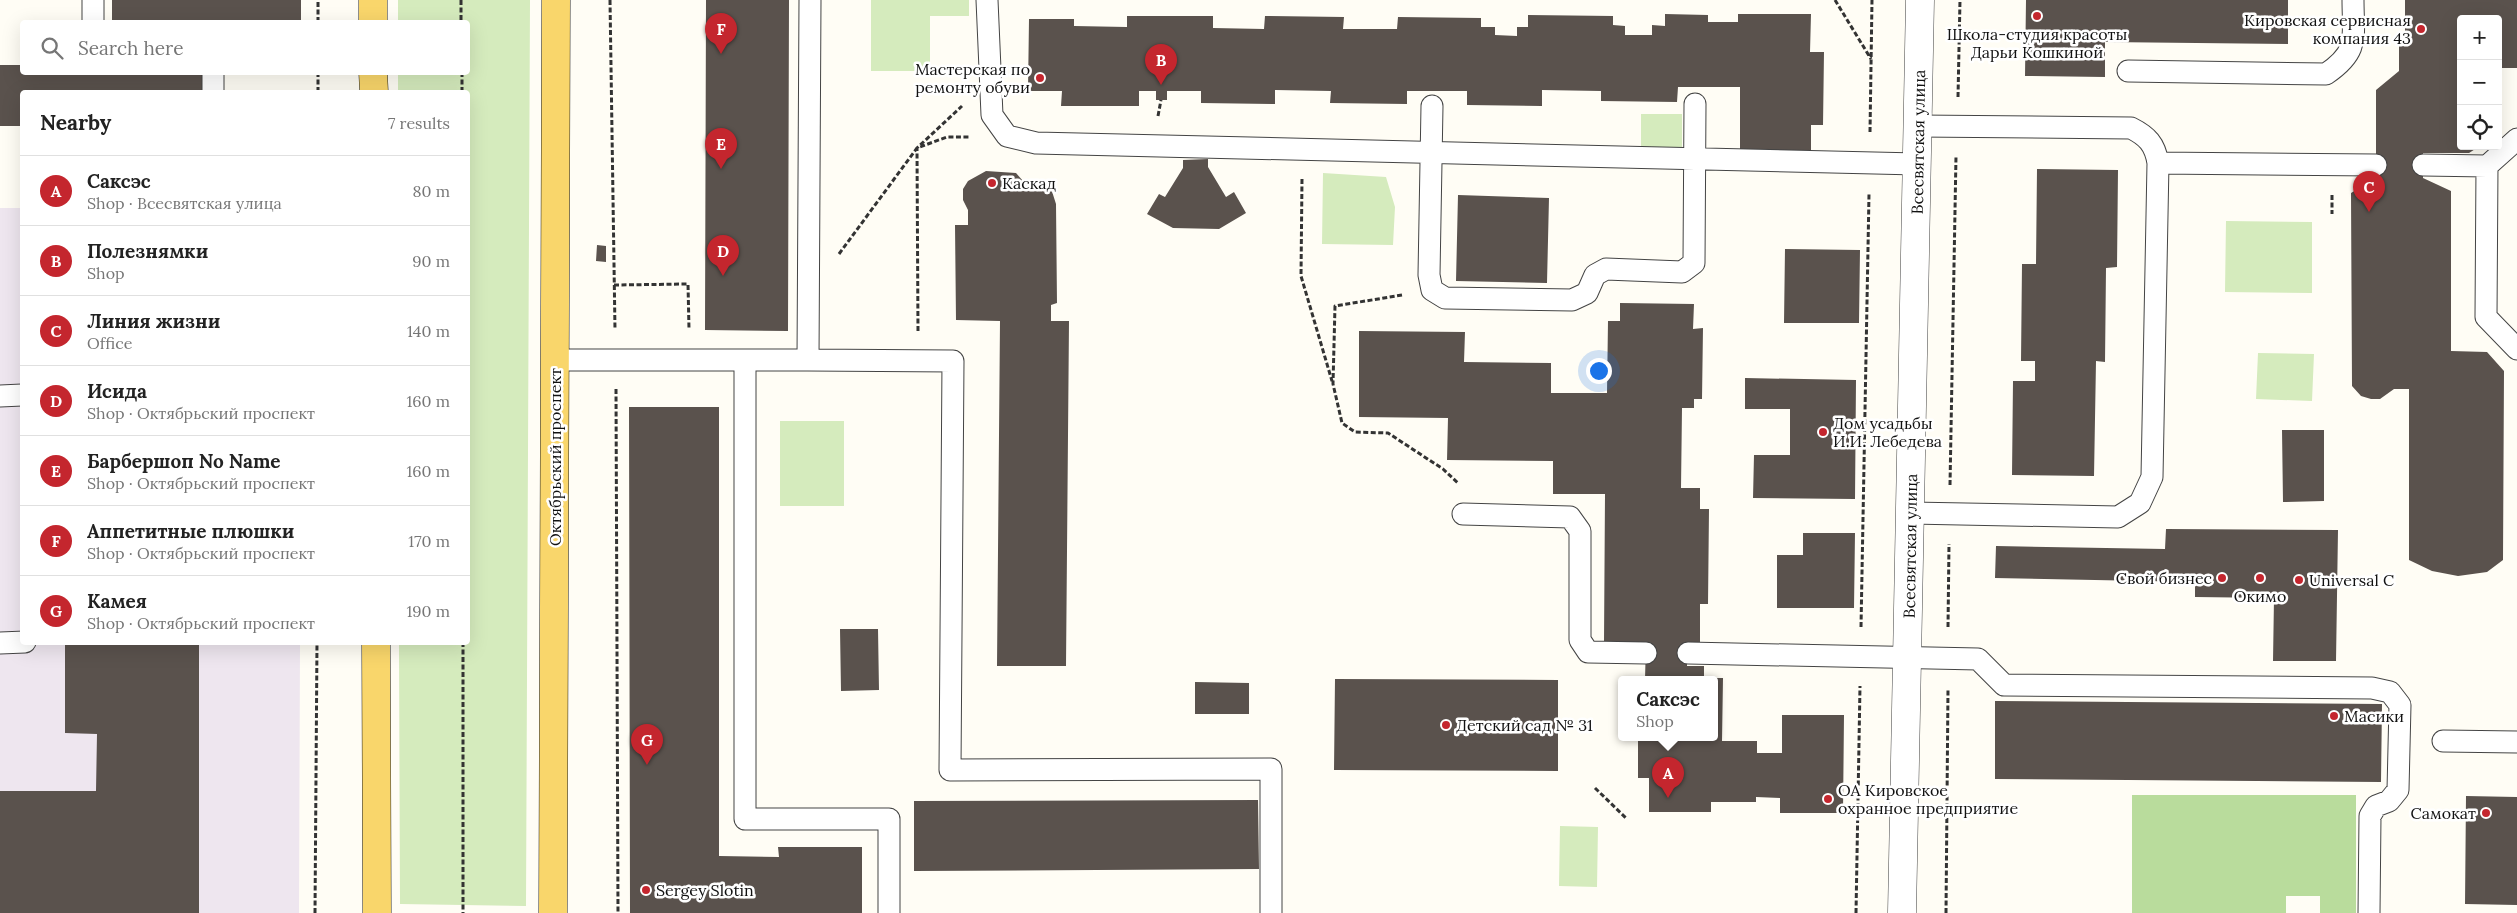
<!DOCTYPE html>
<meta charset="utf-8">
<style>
:root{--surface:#fff;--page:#f6f6f6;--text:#222;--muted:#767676;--line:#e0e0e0;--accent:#c4262e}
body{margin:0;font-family:Lora,serif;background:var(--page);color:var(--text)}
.controls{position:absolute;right:15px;top:15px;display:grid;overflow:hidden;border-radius:5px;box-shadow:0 5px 20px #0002}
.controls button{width:45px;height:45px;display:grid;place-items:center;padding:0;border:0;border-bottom:1px solid var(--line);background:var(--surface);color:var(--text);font:25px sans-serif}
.you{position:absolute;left:1598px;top:370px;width:18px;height:18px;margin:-12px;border:4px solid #fff;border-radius:50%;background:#1a73e8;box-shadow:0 0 0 8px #1a73e833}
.badge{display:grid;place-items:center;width:32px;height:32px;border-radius:50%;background:var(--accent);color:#fff;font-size:16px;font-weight:700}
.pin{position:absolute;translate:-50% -41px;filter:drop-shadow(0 1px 2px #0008)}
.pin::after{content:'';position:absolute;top:26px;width:18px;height:15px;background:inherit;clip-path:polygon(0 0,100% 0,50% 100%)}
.popup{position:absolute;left:1618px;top:676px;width:100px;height:65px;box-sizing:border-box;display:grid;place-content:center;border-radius:5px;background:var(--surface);filter:drop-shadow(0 1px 4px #0005);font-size:16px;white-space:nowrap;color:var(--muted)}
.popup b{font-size:19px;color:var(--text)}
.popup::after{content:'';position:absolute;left:50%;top:100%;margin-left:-10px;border:10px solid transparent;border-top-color:var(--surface)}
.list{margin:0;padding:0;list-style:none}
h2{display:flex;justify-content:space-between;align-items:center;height:65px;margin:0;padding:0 20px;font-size:21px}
h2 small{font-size:16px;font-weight:400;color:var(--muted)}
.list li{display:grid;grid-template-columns:32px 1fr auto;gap:15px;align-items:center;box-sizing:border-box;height:70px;padding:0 20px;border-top:1px solid var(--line)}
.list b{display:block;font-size:19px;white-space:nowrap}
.list p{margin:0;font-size:16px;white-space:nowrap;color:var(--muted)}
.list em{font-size:16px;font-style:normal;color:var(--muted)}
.icon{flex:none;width:28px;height:28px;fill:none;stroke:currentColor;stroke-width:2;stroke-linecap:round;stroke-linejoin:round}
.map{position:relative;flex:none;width:2517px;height:913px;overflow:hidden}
.search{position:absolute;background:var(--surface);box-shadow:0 5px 20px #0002;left:20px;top:20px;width:450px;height:55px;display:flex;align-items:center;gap:12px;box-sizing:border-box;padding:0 18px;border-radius:5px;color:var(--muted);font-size:19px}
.panel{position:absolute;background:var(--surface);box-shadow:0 5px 20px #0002;left:20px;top:90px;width:450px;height:555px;border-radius:5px}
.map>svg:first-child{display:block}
</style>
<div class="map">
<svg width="2517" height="913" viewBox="0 0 2517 913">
<rect width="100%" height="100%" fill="#fffdf5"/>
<path fill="#eee6ef" d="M0,208H22V642L300,643L299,913H0Z"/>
<path fill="#d5ebbd" d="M398,0H530L526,906L400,904L399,643L468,642V92H398V73L468,72V22H398Z
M871,0H969V16H930V71H871Z
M1641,114H1682V150H1641Z
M1323,173L1386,177L1395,207L1393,245L1322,244Z
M2226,221L2312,222V293L2225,292Z
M2258,353L2314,354L2312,401L2256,399Z
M780,421H844V506H780Z
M1560,826L1598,827L1597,887L1559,886Z"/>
<path fill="#b9dc9c" d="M2132,795H2356V913H2320V896H2286V913H2132Z"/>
<path fill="#5a524d" d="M112,0H301V22H112Z
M706,0H789L788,331L705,330Z
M2026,0H2288V44L2105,42V77L2025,76Z
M2405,0H2517V68H2498V19H2461V146H2480L2469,153H2423V178L2451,191V351L2487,352L2504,371L2503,560L2487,572L2458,576L2432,571L2409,560V389H2394L2380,399H2371L2361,396L2352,386L2351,193L2376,178V90L2399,71V44H2405Z
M1665,14L1708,15V22H1738V14H1811L1810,52H1824L1823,125H1811V154H1740V87H1678L1677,102L1601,101V91L1542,90V106L1467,105V91H1407V104L1330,103L1331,91L1275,90V104L1201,103V91H1167V100H1156V91H1139V106H1061L1062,91H1028L1029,19H1074V26L1127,27V16H1213V28L1264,29L1265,16L1344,17L1343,29H1397L1398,17L1481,18V27H1495V35L1517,36V27H1528V15L1613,16V25L1625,26V35H1652V25L1665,26Z
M0,65H22V72H204L203,92H22V126H0Z
M1208,159V167L1226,197L1234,192L1246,213L1219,229L1173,228L1147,214L1159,194L1165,197L1183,168V160Z
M2037,169L2118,170L2117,267L2106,268L2105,362L2096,361L2094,476L2012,475L2013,381H2035V361H2021L2022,264H2036Z
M986,171L1016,173L1023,181L1049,182L1056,204L1057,303L1051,305V321H1069L1066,666H997L1000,321L956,320L955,225H968V210L963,200V189L968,181Z
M1458,195L1549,198L1547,283L1456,281Z
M597,245L606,246V262L596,261Z
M1785,249L1860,250L1859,323H1784Z
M1620,303L1694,304L1693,329L1703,328L1702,399H1694V408H1682L1681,488H1700V509H1709L1708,604H1700V643H1688L1687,666H1704V679H1645L1646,643L1604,642L1605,494H1553V461L1447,460L1448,418L1359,417V331L1465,332L1464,362L1551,363V393H1607L1608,321H1620Z
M1745,378L1856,380L1855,499L1753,498L1754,455H1790V409H1745Z
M629,407H719V856L779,857L778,847H862V913H630Z
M2282,430H2324V501L2283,502Z
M2166,529L2338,530L2336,661H2273L2274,598L2195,597V582L1995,578L1996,546L2165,549Z
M1803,533H1855L1854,608H1777V555H1803Z
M840,629H878L879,690L841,691Z
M65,642H199V913H0V791H96L97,734L65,733Z
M1714,678H1723L1722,741H1757V753H1782V715H1844L1843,813H1780V798L1756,797V802H1711V812H1649V778H1638V737H1714Z
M1335,679L1558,680V771L1334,770Z
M1195,682L1249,683V714H1195Z
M1995,701L2382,704L2381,782L1995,779Z
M2466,796L2517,797V905L2465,904Z
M1258,800L1259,869L914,871V801Z"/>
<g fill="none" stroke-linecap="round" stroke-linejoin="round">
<defs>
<path id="lane" d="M987,0L992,115L1007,136L1036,143L1917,164
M93,22V0
M2128,71L2326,74C2360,51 2353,37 2353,0
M213,92V72
M1432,106L1429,275L1432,290L1445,298L1572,300L1587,293L1595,275L1606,269L1682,272L1694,263L1695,104
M2158,163L2376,165
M2423,165L2487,166L2517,139
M2487,166L2486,317L2517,349
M555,360H808L810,0
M745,360V819H889V913
M808,360L953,361L950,770L1271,769V913
M0,396L22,395
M1911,513L2118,517L2140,503L2152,477L2158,163C2155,144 2147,136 2131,128L1918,126
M1463,514L1570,517L1580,531V640L1588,652L1646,653
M0,643L25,642
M1688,653L1978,659L2004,685L2372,688L2390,692L2400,705L2398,790L2389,801L2376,806L2370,816L2369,913
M2443,741L2517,742"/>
<path id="street" d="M1902,913L1920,0"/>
<path id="primary" d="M373,0V22
M373,72L374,92
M376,642L377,913
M553,913L556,0"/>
</defs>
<use href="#lane" stroke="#444" stroke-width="23"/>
<use href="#street" stroke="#444" stroke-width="29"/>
<use href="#primary" stroke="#222" stroke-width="29"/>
<path stroke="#333" stroke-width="3" stroke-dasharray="5 2.5" stroke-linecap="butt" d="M461,0V22
M610,0L615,330
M1835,0L1871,59
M318,22V0
M462,72V92
M318,92V72
M1958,97L1960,0
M1158,116L1161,100
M1870,132L1872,0
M1302,179L1301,276L1332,381
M2332,195V214
M839,254L917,148L947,137H970
M614,285L688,284L689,329
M1402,295L1335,306L1333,384L1342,423L1355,432L1388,433L1443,469L1459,484
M918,331L917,148L962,106
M616,389L618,913
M1950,485L1956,156
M1861,627L1869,194
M1948,627L1949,544
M463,642V913
M1595,788L1627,819
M315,913L317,642
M1856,913L1860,686
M1946,913L1948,689"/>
<use href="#lane" stroke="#fff" stroke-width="21"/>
<use href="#street" stroke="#fff" stroke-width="28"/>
<use href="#primary" stroke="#f9d66b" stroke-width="28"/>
</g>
<g fill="#c4262e" stroke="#fff" stroke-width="2">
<circle cx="2037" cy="16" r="5"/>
<circle cx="2421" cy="29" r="5"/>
<circle cx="1040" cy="78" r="5"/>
<circle cx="992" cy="183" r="5"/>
<circle cx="1823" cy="432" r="5"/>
<circle cx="2222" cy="578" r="5"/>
<circle cx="2260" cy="578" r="5"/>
<circle cx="2299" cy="580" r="5"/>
<circle cx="2334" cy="716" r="5"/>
<circle cx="1446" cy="725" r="5"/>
<circle cx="1828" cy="799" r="5"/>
<circle cx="2486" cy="813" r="5"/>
<circle cx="646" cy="890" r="5"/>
</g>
<g text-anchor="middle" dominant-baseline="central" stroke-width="5" stroke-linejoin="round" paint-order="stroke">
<g font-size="16" fill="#111" stroke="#fff" text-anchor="start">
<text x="2411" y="20" text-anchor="end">Кировская сервисная<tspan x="2411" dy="18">компания 43</tspan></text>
<text x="2037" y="34" text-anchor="middle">Школа-студия красоты<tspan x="2037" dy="18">Дарьи Кошкиной</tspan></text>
<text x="1030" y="69" text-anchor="end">Мастерская по<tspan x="1030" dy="18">ремонту обуви</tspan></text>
<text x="1002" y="183">Каскад</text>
<text x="1833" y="423">Дом усадьбы<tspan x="1833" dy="18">И.И. Лебедева</tspan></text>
<text x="2212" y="578" text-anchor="end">Свой бизнес</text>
<text x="2309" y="580">Universal C</text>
<text x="2260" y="596" text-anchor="middle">Окимо</text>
<text x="2344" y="716">Масики</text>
<text x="1456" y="725">Детский сад № 31</text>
<text x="1838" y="790">ОА Кировское<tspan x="1838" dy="18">охранное предприятие</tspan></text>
<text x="2476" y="813" text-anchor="end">Самокат</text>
<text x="656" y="890">Sergey Slotin</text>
</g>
<g font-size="16" fill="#111" stroke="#fff">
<text transform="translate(1918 142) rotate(-89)">Всесвятская улица</text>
<text transform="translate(555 457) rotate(-90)">Октябрьский проспект</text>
<text transform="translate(1910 546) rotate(-89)">Всесвятская улица</text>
</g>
</g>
</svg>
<div class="controls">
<button>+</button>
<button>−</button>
<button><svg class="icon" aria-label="locate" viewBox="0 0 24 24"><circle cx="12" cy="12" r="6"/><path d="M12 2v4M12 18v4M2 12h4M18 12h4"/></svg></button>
</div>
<div class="you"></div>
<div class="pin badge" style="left:1668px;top:798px">A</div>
<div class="popup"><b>Саксэс</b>Shop</div>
<div class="pin badge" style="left:1161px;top:85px">B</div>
<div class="pin badge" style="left:2369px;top:212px">C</div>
<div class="pin badge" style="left:723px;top:276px">D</div>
<div class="pin badge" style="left:721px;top:169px">E</div>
<div class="pin badge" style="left:721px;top:54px">F</div>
<div class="pin badge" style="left:647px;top:765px">G</div>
<div class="search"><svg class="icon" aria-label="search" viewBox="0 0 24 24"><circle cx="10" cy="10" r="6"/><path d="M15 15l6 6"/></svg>Search here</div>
<section class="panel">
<h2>Nearby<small>7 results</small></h2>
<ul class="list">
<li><span class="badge">A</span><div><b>Саксэс</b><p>Shop · Всесвятская улица</p></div><em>80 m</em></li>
<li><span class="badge">B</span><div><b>Полезнямки</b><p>Shop</p></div><em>90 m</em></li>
<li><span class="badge">C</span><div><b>Линия жизни</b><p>Office</p></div><em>140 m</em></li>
<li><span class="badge">D</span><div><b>Исида</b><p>Shop · Октябрьский проспект</p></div><em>160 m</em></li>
<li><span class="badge">E</span><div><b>Барбершоп No Name</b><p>Shop · Октябрьский проспект</p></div><em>160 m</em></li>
<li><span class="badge">F</span><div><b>Аппетитные плюшки</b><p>Shop · Октябрьский проспект</p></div><em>170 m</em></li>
<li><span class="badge">G</span><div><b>Камея</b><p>Shop · Октябрьский проспект</p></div><em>190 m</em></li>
</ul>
</section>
</div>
